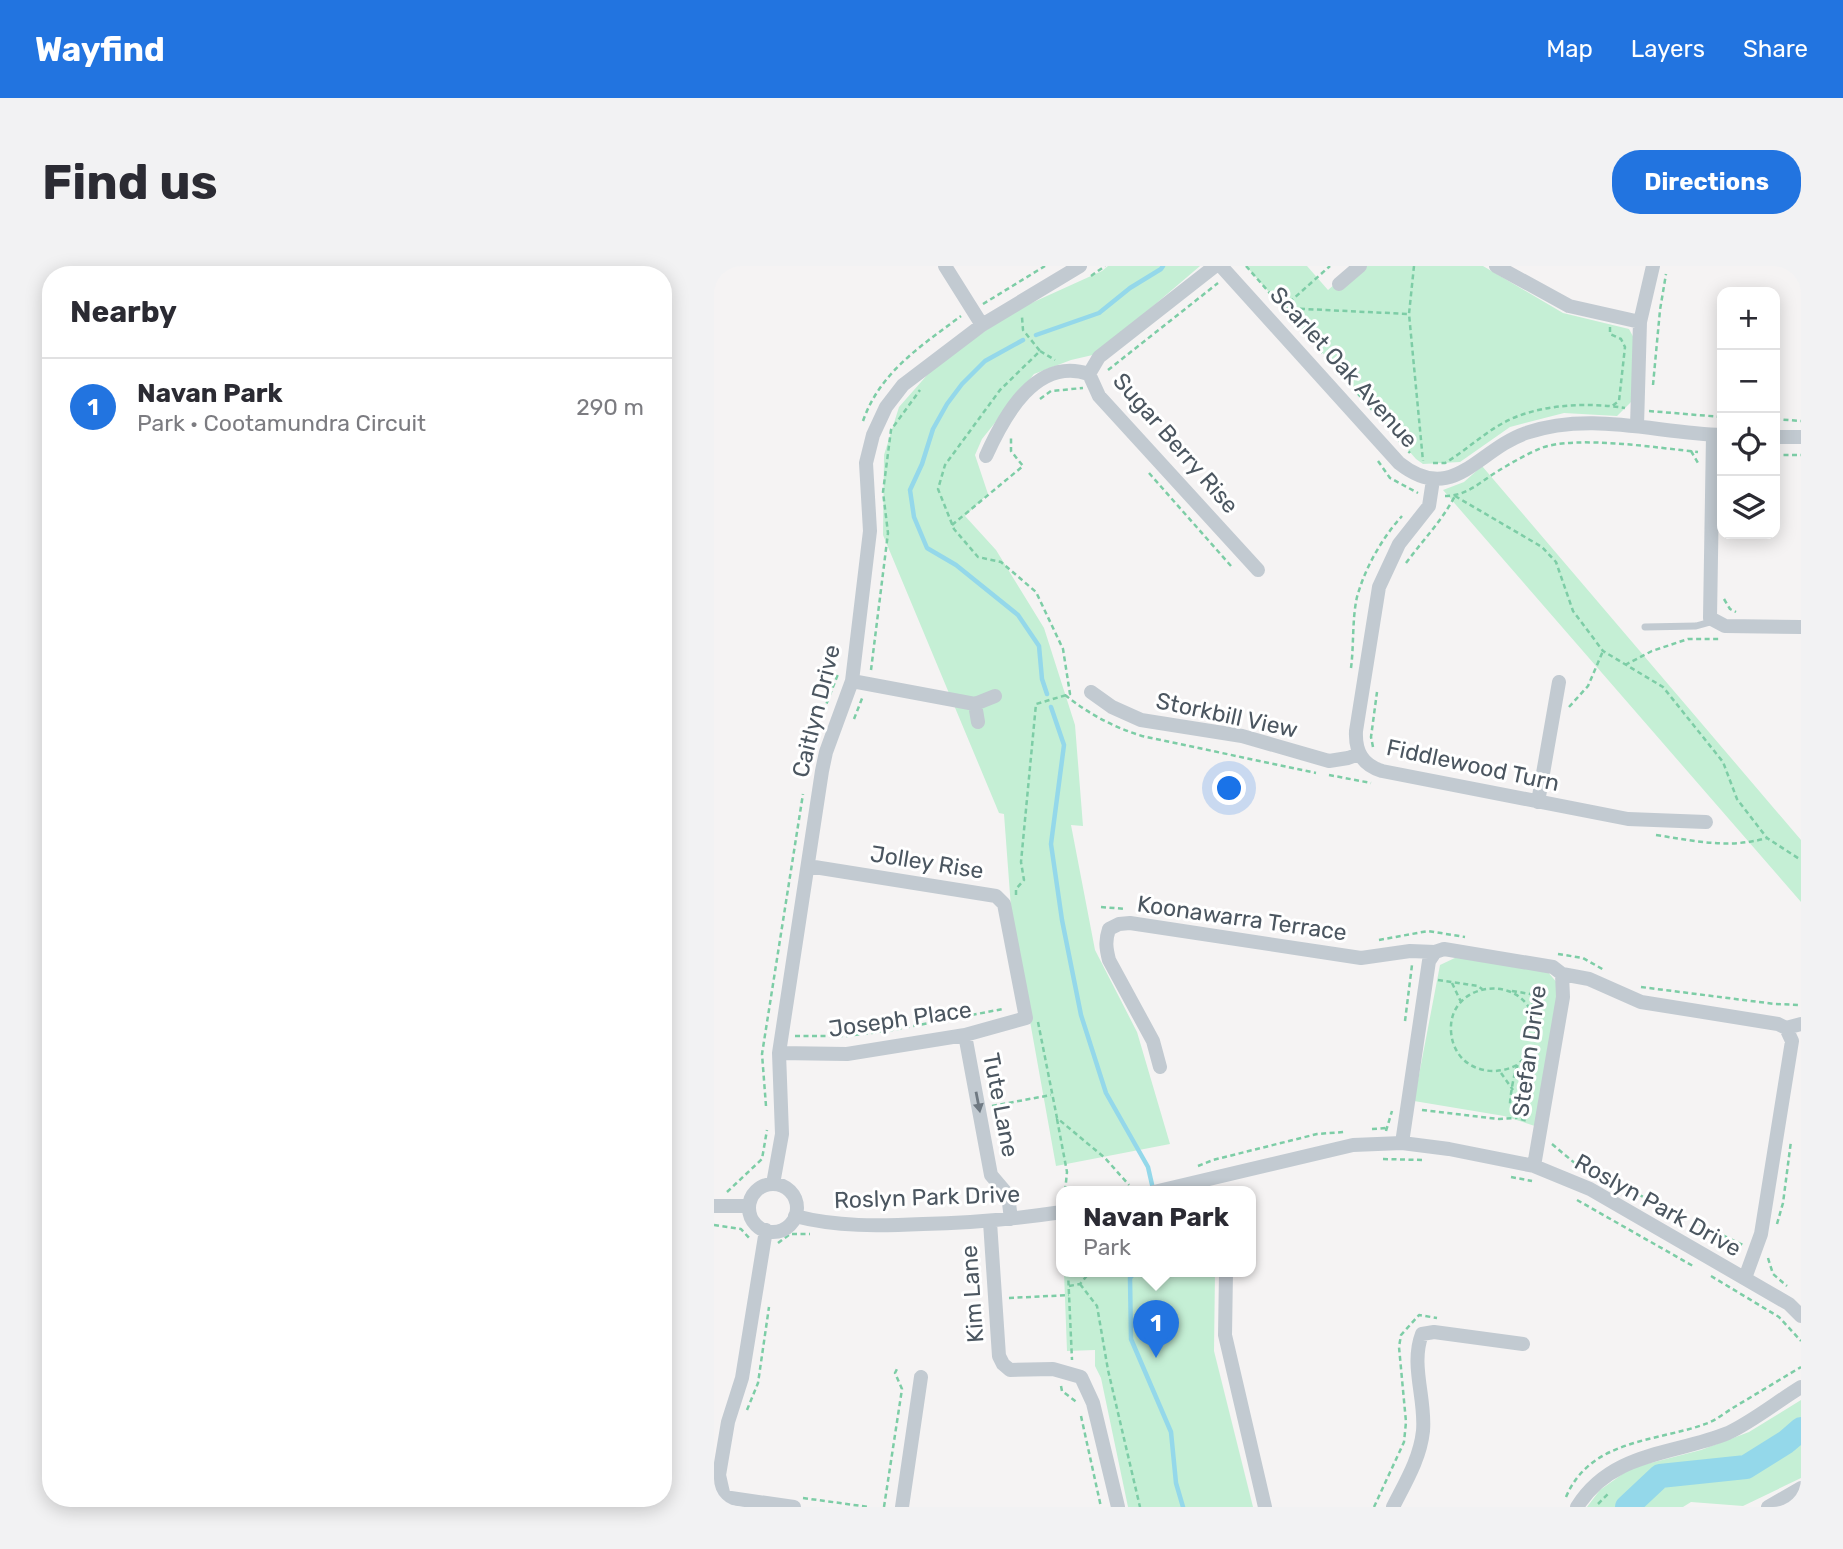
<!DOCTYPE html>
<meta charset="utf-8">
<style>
:root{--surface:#fff;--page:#f2f2f3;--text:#2b2b33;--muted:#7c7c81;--line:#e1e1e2;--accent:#2274e0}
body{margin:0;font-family:Rubik,sans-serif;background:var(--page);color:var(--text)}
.controls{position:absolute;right:21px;top:21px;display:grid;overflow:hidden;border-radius:14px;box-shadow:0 4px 18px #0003}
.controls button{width:63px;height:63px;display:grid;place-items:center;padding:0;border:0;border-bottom:2px solid var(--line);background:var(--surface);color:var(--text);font:35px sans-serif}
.you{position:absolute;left:516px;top:523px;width:24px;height:24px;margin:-18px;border:5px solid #fff;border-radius:50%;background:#1a73e8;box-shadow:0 0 0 10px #1a73e833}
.badge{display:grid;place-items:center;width:46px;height:46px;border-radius:50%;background:var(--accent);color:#fff;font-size:23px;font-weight:700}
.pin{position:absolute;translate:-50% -58px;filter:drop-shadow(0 2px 4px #0008)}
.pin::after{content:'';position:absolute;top:37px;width:24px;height:21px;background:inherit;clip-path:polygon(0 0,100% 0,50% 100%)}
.popup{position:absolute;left:342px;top:920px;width:200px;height:91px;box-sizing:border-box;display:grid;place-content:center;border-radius:14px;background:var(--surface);filter:drop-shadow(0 2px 5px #0005);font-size:23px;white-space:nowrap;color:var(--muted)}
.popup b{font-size:26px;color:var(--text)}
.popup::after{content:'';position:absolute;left:50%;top:100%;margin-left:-14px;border:14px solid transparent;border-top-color:var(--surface)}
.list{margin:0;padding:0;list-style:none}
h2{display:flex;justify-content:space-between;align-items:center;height:91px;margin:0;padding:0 28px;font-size:30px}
h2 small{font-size:23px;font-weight:400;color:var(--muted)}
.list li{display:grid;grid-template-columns:46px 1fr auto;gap:21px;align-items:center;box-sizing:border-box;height:98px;padding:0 28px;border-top:2px solid var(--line)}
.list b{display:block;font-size:26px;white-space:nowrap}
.list p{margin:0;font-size:23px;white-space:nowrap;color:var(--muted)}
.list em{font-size:23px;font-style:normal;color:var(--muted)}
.icon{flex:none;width:38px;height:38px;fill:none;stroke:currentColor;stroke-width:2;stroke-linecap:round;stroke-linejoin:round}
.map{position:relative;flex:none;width:1087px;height:1241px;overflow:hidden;border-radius:28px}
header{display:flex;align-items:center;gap:42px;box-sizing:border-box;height:98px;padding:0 35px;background:var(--accent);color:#fff}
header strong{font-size:33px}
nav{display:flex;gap:38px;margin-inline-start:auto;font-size:24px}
.intro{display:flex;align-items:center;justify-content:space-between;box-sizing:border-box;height:168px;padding:0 42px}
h1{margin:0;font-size:49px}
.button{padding:18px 32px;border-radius:28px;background:var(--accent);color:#fff;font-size:24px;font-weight:700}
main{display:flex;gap:42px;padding:0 42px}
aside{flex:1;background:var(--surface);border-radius:28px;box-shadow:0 4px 18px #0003}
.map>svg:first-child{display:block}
</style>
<header>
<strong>Wayfind</strong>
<nav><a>Map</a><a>Layers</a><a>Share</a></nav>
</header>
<div class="intro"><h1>Find us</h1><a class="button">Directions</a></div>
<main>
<aside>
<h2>Nearby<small></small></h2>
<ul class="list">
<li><span class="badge">1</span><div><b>Navan Park</b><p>Park · Cootamundra Circuit</p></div><em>290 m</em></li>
</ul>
</aside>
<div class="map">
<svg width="1087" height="1241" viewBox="0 0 1087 1241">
<rect width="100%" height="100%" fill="#f5f3f3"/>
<path fill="#c5efd5" d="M394,0H486L383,88L357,94L320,108L268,173L261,189L274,228L251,250L282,284L330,362L361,459L369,560L357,559L381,684L423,766L456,878L342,900L298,655L290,548L285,547L169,269L170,189L185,141L222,99L300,45L388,5Z
M532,0H593L614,24L642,0H769L849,47L915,63L922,76L917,136L903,150L850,147L796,161L746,196L709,198L702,193Z
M768,200L1087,574V636L729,224L750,216Z
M745,690L833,705L845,719L824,861L790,850L700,835L726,699Z
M350,1006H501L500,1085L539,1241H414L387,1112L381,1100V1084L353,1085Z
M1087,1134V1212L1029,1240L977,1236L969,1241H873L886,1224L917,1202L987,1184L1035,1166Z"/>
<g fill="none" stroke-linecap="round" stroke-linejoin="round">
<path stroke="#94d8ea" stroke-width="4.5" d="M322,69L385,47L416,22L447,3L449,0
M309,74L271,95L248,118L233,138L219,163L208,198L196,224L200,251L213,282L242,299L304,349L325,380L328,413L333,428
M337,441L350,479L337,578L348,654L367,749L392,827L434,901L439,923
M421,1006L416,1012L417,1073L457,1166L462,1217L469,1241"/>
<path stroke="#94d8ea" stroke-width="24" d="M913,1241L946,1210L1032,1201L1072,1176L1087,1163"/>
<path stroke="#7dcda6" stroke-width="2.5" stroke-dasharray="5 3.5" stroke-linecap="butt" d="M532,0L696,187
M700,0L695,48L709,195
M377,10L391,0
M269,38L331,0
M569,42L695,48
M569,42L616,0
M896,61V68L907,73L911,81L905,135L898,140
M326,85L341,94
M394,104L504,17
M939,119L946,44L952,8
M326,133L337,125L369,122
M935,145L1008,151
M1061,153L1087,155
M149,155C166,106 207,80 247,50
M977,185L984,197
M1061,189H1087
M664,195L676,212L704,227
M719,197H731C751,185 769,168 789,157C823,138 874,136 911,142
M435,207L517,300
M731,230C753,230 766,216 784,205C797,197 813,188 827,182C862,169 945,182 984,186
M741,230L828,281L842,296L859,345L889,385L949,421L1009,496L1023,533L1053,572L1087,594
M238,259L309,200L297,185V171
M692,297C709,274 727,256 741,230
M1010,333L1016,343L1022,346
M911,399L938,385L974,373H1007
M637,402C640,379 638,353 643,331C651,302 668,272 688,250
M157,404L174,267L169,226L177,164L206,124
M351,429C375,448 399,461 428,470L602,507
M855,441L874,420L889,385
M140,453L149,430
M659,481L657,471L663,426
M95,494L98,475L124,408
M615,509L657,517
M942,569C981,575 1014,583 1053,572
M302,629V623L310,614L307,596L322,438L356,428L349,383L322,326L287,296L264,291L240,263L224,223L231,199L286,124L326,85L309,64L308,51
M387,641L412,643
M665,674L714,665L751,671
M844,688L869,692L890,704
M724,714L764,720L768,723
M738,717L747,736
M927,721L1061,738L1087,739
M798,725L829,730
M815,741L829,730H836
M691,755L698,699
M324,756L343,852L391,892L415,919
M81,770H132L173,765L289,743
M803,799C774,814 739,800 737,765C734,716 807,706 820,753C823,765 821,780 814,789C810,793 805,796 803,801C800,806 796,832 796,838C797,842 801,848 803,852L813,855
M787,807L799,824
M52,840L48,788L89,528
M278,840L337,829
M708,844L785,853L802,852
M343,853L353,906L351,926
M658,863L672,862
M672,865L678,845
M838,878L863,899V905
M669,893L708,894
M863,899L1031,980
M484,900L499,894L603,868L630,866
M797,911L818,915
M13,926L48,893L53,864
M863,934L979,1000
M1063,958L1069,937L1077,875
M0,959L27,963L36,973
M64,977L76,968H96
M1054,992L1059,1008L1073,1020
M354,1006L358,1094
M997,1010L1065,1051L1087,1075
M366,1018L383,1040L394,1104L426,1241
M355,1020L366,1018L376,1006
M295,1032L355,1029
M347,1120L348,1125L364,1137
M33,1144L44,1117L55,1041
M367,1150L387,1241
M852,1231C877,1172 944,1176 994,1157C1004,1153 1013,1145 1022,1140C1044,1127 1065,1114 1087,1101
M89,1232L155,1241
M884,1238L894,1228
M170,1241L188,1123L181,1107L184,1101
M660,1241L690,1176L692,1156L685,1081L687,1069L705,1049L723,1052"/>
<path stroke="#c2cad1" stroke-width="7" d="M931,361L982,360L1000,355"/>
<path stroke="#c2cad1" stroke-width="14" d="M231,0L268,59
M501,0L385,91L375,108L385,130L544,304
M507,0L685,197C739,240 763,184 812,167C877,145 942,167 1008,169
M782,0L855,40L926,56
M625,18L646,0
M923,160L926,56L939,0
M999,169L996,352L1011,360L1087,361
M1061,171H1087
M272,190C290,150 322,90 375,108
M719,214L715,240L685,278L665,321L642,465C641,485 648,499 668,505L914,553L992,556
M138,415L261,438L281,430
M377,426L398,441L427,454L528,470L615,495L634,492L645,488
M261,438L264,456
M824,536L845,416
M848,708L875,713L927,736L1064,758L1072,762L1078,775L1047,968L1031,1012
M1072,762L1087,758
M251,769L277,909L294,929L297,953
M65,787L133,788L251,769L312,752L290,638L282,630L94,600
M446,801L439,775L395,694C392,682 391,675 395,663L405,658L416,657L647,692L696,685L721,686
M688,877L715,695L721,686L730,683L839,701L848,708L849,731L820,900
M59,918L68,868L65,787L108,505L112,486L138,415L156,265L152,197L159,169L172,141L189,119L268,59L366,0
M35 942a24 24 0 1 1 48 0a24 24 0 1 1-48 0Z
M440,926L639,879L688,877L735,883L820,900L876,923L1075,1038L1087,1050
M0,940H35
M81,950C123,961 165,960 209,958C256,957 301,953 348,946
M276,956L285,1090L289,1098L296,1104L339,1103L367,1111L379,1137L404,1241
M52,964L28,1112L14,1156L5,1209L10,1231L80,1241
M512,1006L511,1069L551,1241
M188,1241L207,1111
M679,1241C691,1217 706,1193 709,1165C712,1133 696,1099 708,1068L720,1066L809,1078
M863,1241C898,1185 960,1189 1014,1167C1038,1156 1064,1135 1087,1121
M1054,1241L1087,1222"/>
</g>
<defs><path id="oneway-solid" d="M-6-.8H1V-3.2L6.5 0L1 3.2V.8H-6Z" transform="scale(1.75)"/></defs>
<use fill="#6f7982" href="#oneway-solid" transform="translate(264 836) rotate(79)"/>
<g text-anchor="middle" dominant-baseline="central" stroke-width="6" stroke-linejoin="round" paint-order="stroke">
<g font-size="23" fill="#4b5660" stroke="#fff">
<text transform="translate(630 101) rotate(48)">Scarlet Oak Avenue</text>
<text transform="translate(462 177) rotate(49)">Sugar Berry Rise</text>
<text transform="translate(102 445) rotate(-76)">Caitlyn Drive</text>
<text transform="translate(513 449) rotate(12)">Storkbill View</text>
<text transform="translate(759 499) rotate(12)">Fiddlewood Turn</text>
<text transform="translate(213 596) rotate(9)">Jolley Rise</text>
<text transform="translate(528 652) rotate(8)">Koonawarra Terrace</text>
<text transform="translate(186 753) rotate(-8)">Joseph Place</text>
<text transform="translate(815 785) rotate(-82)">Stefan Drive</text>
<text transform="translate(287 839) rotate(79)">Tute Lane</text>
<text transform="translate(213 931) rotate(-2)">Roslyn Park Drive</text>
<text transform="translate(944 939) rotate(29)">Roslyn Park Drive</text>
<text transform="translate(258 1028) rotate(-94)">Kim Lane</text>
</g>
</g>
</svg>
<div class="controls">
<button>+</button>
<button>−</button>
<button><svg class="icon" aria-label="locate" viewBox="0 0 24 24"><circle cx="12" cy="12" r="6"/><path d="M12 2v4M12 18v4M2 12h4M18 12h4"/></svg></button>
<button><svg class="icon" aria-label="layers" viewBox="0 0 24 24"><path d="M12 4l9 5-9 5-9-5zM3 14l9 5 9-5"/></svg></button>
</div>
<div class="you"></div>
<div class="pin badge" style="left:442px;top:1092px">1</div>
<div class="popup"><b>Navan Park</b>Park</div>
</div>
</main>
